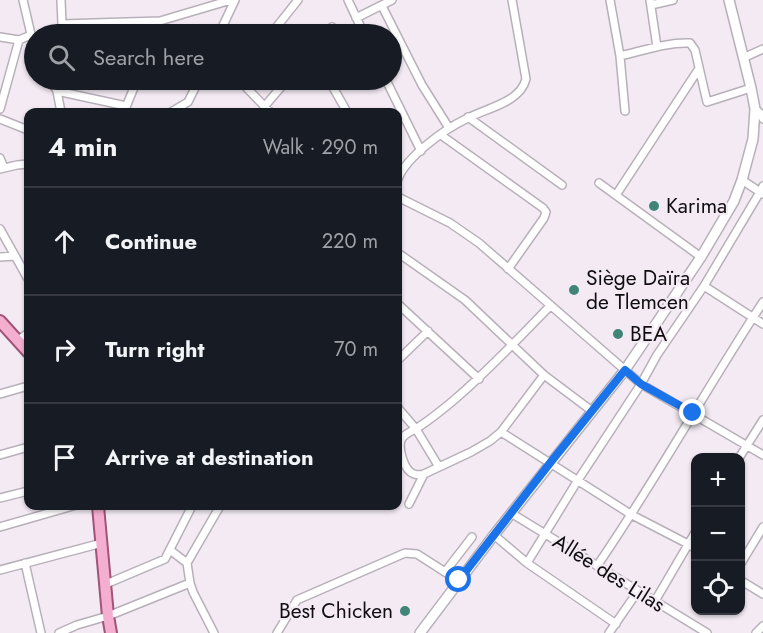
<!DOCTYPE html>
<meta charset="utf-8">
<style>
:root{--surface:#171b24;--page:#20242c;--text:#f1f3f6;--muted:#9ea1a6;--line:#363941}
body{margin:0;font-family:Jost,sans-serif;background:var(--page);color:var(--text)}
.controls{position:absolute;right:18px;bottom:18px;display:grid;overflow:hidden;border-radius:12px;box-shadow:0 2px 4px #0004}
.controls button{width:54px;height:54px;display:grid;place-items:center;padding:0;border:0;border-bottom:2px solid var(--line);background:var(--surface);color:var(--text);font:30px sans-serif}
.stop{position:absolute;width:18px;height:18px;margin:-14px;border:4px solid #1a73e8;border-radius:50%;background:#fff}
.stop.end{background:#1a73e8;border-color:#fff;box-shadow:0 2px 6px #0008}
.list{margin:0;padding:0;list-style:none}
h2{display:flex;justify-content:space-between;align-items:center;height:78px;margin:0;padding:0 24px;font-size:26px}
h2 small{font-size:20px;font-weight:400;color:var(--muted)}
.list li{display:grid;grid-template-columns:39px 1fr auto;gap:18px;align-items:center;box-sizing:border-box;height:108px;padding:0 24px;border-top:2px solid var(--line)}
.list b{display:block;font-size:22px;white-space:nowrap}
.list em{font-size:20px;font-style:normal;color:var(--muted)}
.icon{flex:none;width:33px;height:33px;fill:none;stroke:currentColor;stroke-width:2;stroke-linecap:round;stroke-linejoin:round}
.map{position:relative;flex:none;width:763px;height:633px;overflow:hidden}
.search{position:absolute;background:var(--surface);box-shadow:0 2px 4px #0004;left:24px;top:24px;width:378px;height:66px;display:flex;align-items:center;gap:15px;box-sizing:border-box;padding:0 21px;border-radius:33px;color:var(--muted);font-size:22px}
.panel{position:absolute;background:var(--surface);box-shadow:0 2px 4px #0004;left:24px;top:108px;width:378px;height:402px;border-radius:12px}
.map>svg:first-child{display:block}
</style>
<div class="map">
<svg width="763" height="633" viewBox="0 0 763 633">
<rect width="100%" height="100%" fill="#f3eaf4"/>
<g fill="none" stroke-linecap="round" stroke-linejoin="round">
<defs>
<path id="minor" d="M23,0L34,47
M61,0L62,24
M348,0L364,34
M610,0L620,56L625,111
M650,0L657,47
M651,5L673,0
M382,6L422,85L449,128
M356,18L392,0
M63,34L62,24L160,21
M154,34L160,21L231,0
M219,34L235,0
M271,34L298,0
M325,34L332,27
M0,37L19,40
M620,56C642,51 667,42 690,43L695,50L707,102L751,88
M743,58L763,49
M51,80L57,91L126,106
M241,80L243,84L270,112
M386,80L421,151
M330,82L347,112
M57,91L61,112
M264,107L287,80
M0,109L19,40L31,35
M755,109L760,113L763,119
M124,112L137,80
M171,112L188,102L199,80
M468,117L562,185
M0,119L28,130
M441,135L543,208L546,212L544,218L508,269
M0,158L4,168
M0,169L17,165L28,164
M398,179C406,157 445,129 466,119C486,108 520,103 526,79L512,0
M742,180L760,192L763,186
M599,183L701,257
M616,195L698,70
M398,197L450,223L479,243L641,384L763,455
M0,229L28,279
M398,253L465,300L544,375L592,411
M0,257L15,256
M704,286L763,324
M398,304L479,379
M18,340L28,333
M398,360L428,331
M544,375L501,432L490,441L471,452L424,474C421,475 417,475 414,474C404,471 397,447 402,438C406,433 412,431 417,428C430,420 442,410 454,400C488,371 519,338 550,306
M0,394L28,386
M398,408L416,429L439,467
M501,432L632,515L688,544L696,549
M0,455L28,447
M739,458L763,420
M0,498L28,491
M409,504L424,474
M511,513L707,633
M0,527L73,506
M494,535L527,563L616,624
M170,550L187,563
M25,563L41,633
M527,563L578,480L641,384L657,355L704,286L760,192L763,194
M740,565L763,527
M597,566C656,480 706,389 763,302
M0,570L102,543
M445,572L472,537
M740,580L763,594
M106,584L165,559L192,506
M655,601L696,531
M59,633L77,625L108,616L190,583
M214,633L193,592L190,583L187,563L220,506
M277,633L297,600L405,553L417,554L459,581
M609,633L638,591
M756,633L763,626"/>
<path id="secondary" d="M420,633L494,535L625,370L701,257L734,201L742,180L753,139L755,109L751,88L729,0"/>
<path id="primary" d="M0,321L28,352
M98,506L108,616L111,633"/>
</defs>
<use href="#minor" stroke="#b8b0b9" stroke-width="10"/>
<use href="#secondary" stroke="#b8b0b9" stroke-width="12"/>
<use href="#primary" stroke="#9f5478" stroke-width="14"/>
<use href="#minor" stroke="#fff" stroke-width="7"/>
<use href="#secondary" stroke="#fff" stroke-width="9"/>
<use href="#primary" stroke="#f4afd0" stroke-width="10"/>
</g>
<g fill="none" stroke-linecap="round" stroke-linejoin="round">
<path stroke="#1a73e8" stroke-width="8" d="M459,580L550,463L625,370L641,384L693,413"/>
</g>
<g fill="#418579" stroke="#f3eaf4" stroke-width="2">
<circle cx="654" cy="206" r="6"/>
<circle cx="574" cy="290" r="6"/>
<circle cx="618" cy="334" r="6"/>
<circle cx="405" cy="611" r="6"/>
</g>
<g text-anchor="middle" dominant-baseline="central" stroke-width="4.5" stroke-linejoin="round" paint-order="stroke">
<g font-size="21" fill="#0f0d10" stroke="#f3eaf4" text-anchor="start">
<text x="666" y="206">Karima</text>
<text x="586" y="278">Siège Daïra<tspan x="586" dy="24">de Tlemcen</tspan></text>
<text x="630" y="334">BEA</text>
<text x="393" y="611" text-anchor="end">Best Chicken</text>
</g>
<g font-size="21" fill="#0f0d10" stroke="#f3eaf4">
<text transform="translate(609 573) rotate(32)">Allée des Lilas</text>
</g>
</g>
</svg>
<div class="controls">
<button>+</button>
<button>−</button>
<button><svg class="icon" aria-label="locate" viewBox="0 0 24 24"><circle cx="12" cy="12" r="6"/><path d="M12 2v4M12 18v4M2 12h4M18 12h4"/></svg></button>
</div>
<div class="stop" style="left:459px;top:580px"></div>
<div class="stop end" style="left:693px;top:413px"></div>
<div class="search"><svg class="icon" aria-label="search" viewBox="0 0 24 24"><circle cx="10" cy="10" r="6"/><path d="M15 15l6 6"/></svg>Search here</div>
<section class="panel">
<h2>4 min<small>Walk · 290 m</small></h2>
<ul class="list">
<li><svg class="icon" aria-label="ahead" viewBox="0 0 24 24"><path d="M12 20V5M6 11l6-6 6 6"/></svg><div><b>Continue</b></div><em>220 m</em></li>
<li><svg class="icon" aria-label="right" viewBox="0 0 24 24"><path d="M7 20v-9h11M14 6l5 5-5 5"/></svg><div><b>Turn right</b></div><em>70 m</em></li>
<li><svg class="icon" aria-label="arrive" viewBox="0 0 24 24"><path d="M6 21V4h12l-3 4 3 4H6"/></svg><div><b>Arrive at destination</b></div></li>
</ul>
</section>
</div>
